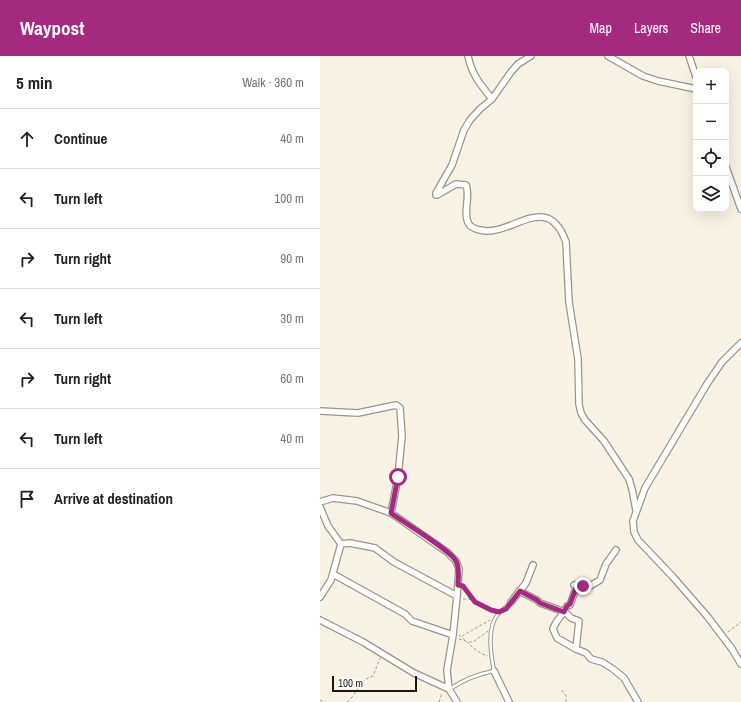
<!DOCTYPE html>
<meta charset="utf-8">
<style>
:root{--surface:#fff;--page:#f6f6f6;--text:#222;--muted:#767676;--line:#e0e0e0;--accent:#a42a80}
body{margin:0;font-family:"Archivo Narrow",sans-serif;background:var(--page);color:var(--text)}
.controls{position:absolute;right:12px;top:12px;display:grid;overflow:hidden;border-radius:8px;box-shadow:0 4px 16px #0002}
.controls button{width:36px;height:36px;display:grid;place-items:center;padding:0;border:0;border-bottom:1px solid var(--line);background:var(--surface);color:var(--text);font:20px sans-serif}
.scale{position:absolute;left:12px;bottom:10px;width:85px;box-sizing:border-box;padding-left:4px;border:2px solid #1a1813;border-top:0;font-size:11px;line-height:14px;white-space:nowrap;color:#1a1813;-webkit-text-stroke:3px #fff;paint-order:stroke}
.stop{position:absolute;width:12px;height:12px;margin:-9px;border:3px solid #a42a80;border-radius:50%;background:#fff}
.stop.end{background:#a42a80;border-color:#fff;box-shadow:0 1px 4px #0008}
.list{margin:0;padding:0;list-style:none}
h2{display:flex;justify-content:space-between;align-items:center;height:52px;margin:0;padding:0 16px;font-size:17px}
h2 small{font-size:13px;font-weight:400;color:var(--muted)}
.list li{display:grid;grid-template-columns:26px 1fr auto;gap:12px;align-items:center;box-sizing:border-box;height:60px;padding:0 16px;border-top:1px solid var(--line)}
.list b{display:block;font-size:15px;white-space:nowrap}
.list em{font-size:13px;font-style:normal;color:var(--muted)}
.icon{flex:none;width:22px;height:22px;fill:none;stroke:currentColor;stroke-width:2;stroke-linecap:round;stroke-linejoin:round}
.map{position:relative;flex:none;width:421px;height:646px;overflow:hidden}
header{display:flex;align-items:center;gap:24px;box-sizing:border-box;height:56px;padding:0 20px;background:var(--accent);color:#fff}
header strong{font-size:19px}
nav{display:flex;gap:22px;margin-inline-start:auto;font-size:14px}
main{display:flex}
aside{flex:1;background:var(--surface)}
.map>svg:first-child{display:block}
</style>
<header>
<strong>Waypost</strong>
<nav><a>Map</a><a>Layers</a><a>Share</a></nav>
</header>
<main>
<aside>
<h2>5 min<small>Walk · 360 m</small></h2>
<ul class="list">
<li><svg class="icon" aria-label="ahead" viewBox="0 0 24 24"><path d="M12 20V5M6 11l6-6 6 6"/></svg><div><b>Continue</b></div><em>40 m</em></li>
<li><svg class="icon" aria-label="left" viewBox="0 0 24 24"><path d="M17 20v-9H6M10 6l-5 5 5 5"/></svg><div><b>Turn left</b></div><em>100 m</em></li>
<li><svg class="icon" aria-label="right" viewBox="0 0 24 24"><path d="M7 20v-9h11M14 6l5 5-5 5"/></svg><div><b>Turn right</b></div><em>90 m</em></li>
<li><svg class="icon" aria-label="left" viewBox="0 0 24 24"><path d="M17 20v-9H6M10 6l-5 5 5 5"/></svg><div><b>Turn left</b></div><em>30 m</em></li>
<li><svg class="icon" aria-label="right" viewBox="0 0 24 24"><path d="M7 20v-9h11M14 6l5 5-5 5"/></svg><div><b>Turn right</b></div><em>60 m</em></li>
<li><svg class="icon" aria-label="left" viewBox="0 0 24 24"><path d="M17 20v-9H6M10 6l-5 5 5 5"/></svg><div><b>Turn left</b></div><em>40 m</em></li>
<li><svg class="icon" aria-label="arrive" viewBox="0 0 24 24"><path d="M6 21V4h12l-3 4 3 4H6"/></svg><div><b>Arrive at destination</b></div></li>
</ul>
</aside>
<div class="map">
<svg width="421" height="646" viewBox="0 0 421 646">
<rect width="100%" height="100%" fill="#f8f3e4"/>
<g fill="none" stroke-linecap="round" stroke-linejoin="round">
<defs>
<path id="service" d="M130,633C143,624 158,618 174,615C171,599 166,570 179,557C183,553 187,551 191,546"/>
<path id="minor" d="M148,0C152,19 160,28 172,43
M288,0L323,20L338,25L376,33
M369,0L376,21
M406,111L421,153
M116,139H117L136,128L146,129C151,140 142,158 149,168C151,172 156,173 160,174C191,182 227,133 246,186L249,246L258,303L259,348L261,357L265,364L284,385L309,423L312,433L316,454
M116,139V137L132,109L144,74L150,64L160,53L172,43L191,16L198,8L211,0
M421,287L402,306L387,328L325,432L313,465L314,476L318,484L353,521L387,560L412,593L421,608
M0,355L38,357L76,349L80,352L82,380L78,421L71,457
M0,446L13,442L37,445L71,457L127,496L136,505L139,513L137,540L133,579L127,614L129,633
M0,451L8,470L21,488L11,524L0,541
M21,488L30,487L55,492L74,506L137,540
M13,518L85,558L92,565L133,579
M254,529L256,532L250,549L247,550C244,559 236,563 233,573L237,582L256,593
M256,532L270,530L280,524L286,508L296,494
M199,535L217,544L220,547L245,556L251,562L259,565L256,593L266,597L271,603L282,606L293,613L304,622L318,646
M191,546L206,527L213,509
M0,564L43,586L94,617L129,633L137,646
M174,615L189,646"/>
</defs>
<use href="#service" stroke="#9a9588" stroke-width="4.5"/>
<use href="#minor" stroke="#9a9588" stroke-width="8"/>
<path stroke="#a19d92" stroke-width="1" stroke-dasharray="3 2" stroke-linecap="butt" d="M144,531L154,545
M143,543H149L161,548L175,555
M408,576L421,566
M139,579C148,586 156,597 168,600
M142,580L170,564
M139,583L146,585
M149,586H153L168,575
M242,634L246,640V646
M0,644L4,646
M27,646C40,635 36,626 53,620L60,602
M119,646L122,637"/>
<use href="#service" stroke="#fff" stroke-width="2.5"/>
<use href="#minor" stroke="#fff" stroke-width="5.5"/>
</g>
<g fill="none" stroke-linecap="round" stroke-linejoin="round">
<path stroke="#a42a80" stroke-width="5" d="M78,421L71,457C83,466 130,494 136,505C140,512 138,522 138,529L143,530L155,546L171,554L179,556L186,553L200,535L217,544L220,547L244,556L247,550L250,548L256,532L263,530"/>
</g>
</svg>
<div class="controls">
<button>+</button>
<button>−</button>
<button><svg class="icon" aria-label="locate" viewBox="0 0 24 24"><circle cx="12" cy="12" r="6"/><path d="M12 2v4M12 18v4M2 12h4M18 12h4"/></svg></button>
<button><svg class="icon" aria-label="layers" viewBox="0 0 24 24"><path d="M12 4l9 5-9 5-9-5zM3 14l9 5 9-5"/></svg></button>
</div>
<div class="scale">100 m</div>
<div class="stop" style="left:78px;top:421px"></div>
<div class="stop end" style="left:263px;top:530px"></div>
</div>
</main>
